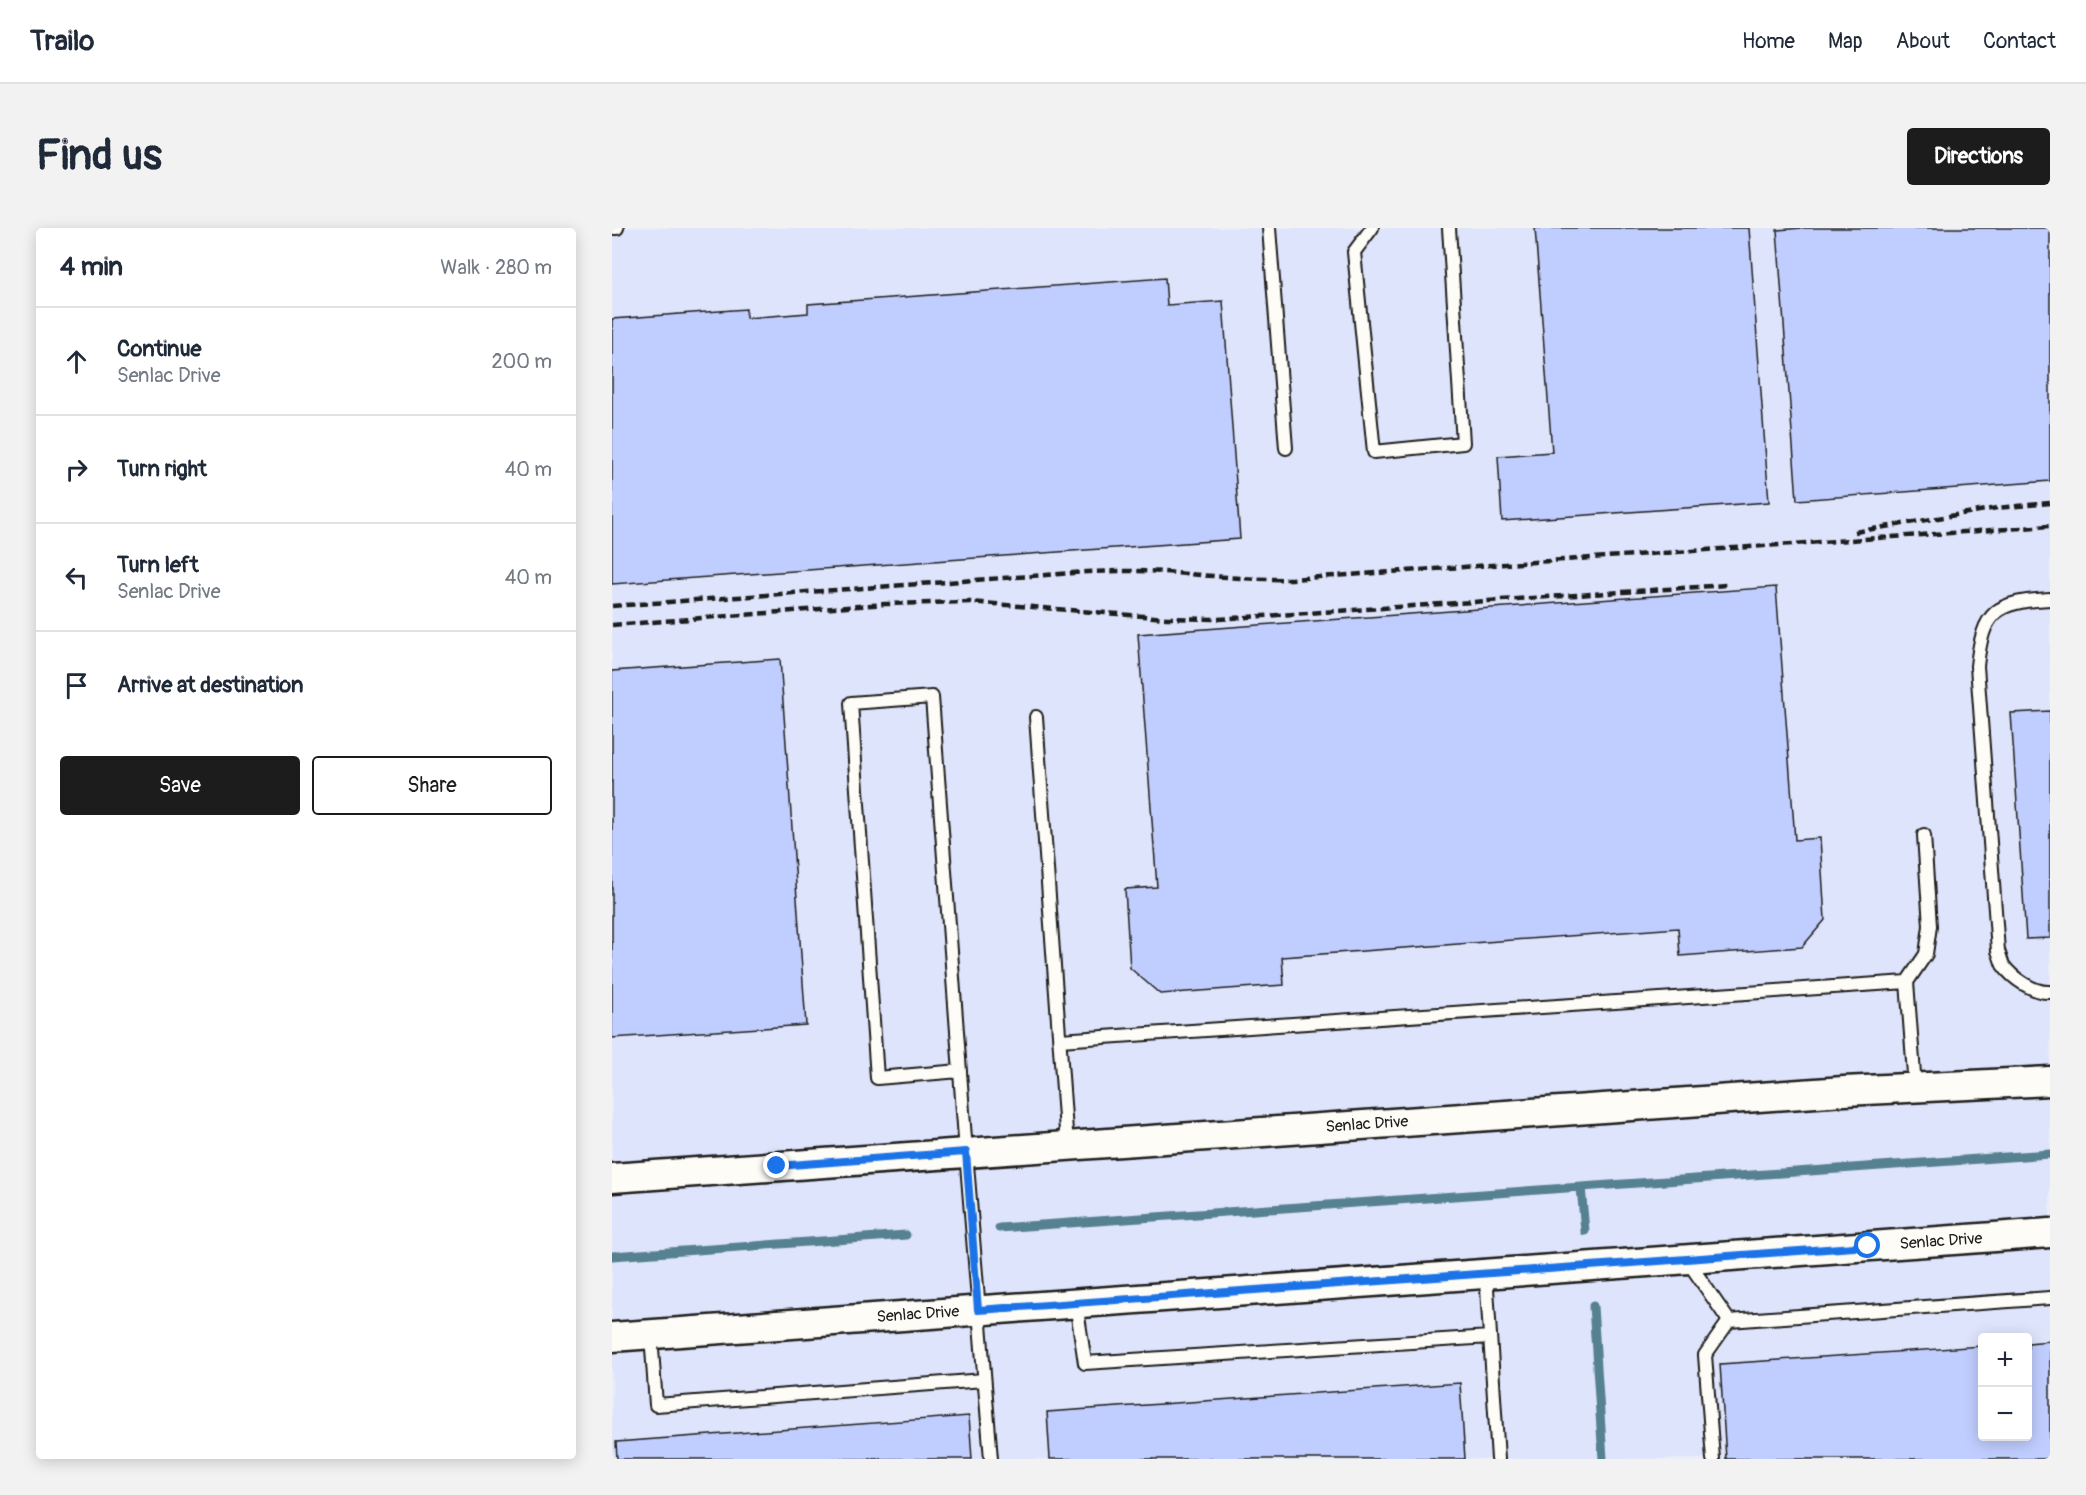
<!DOCTYPE html>
<meta charset="utf-8">
<style>
:root{--surface:#fff;--page:#f2f2f3;--text:#1f2937;--muted:#747a83;--line:#e0e1e3;--accent:#1c1c1c}
body{margin:0;font-family:Pangolin,sans-serif;background:var(--page);color:var(--text)}
.controls{position:absolute;right:18px;bottom:18px;display:grid;overflow:hidden;border-radius:6px;box-shadow:0 3px 15px #0003}
.controls button{width:54px;height:54px;display:grid;place-items:center;padding:0;border:0;border-bottom:2px solid var(--line);background:var(--surface);color:var(--text);font:30px sans-serif}
.stop{position:absolute;width:18px;height:18px;margin:-14px;border:4px solid #1a73e8;border-radius:50%;background:#fff}
.stop.end{background:#1a73e8;border-color:#fff;box-shadow:0 2px 6px #0008}
.list{margin:0;padding:0;list-style:none}
h2{display:flex;justify-content:space-between;align-items:center;height:78px;margin:0;padding:0 24px;font-size:26px}
h2 small{font-size:20px;font-weight:400;color:var(--muted)}
.list li{display:grid;grid-template-columns:39px 1fr auto;gap:18px;align-items:center;box-sizing:border-box;height:108px;padding:0 24px;border-top:2px solid var(--line)}
.list b{display:block;font-size:22px;white-space:nowrap}
.list p{margin:0;font-size:20px;white-space:nowrap;color:var(--muted)}
.list em{font-size:20px;font-style:normal;color:var(--muted)}
.actions{display:flex;gap:12px;padding:18px 24px}
.actions a{flex:1;padding:14px 0;border:2px solid var(--accent);border-radius:6px;text-align:center;font-size:21px;color:var(--accent)}
.actions .main{background:var(--accent);color:#fff}
.icon{flex:none;width:33px;height:33px;fill:none;stroke:currentColor;stroke-width:2;stroke-linecap:round;stroke-linejoin:round}
.map{position:relative;flex:none;width:1438px;height:1231px;overflow:hidden;border-radius:6px}
header{display:flex;align-items:center;gap:36px;box-sizing:border-box;height:84px;padding:0 30px;background:var(--surface);border-bottom:2px solid var(--line)}
header strong{font-size:28px}
nav{display:flex;gap:33px;margin-inline-start:auto;font-size:21px}
.intro{display:flex;align-items:center;justify-content:space-between;box-sizing:border-box;height:144px;padding:0 36px}
h1{margin:0;font-size:42px}
.button{padding:15px 27px;border-radius:6px;background:var(--accent);color:#fff;font-size:21px;font-weight:700}
main{display:flex;gap:36px;padding:0 36px}
aside{flex:1;background:var(--surface);border-radius:6px;box-shadow:0 3px 15px #0003}
.map>svg:first-child{display:block}
</style>
<header>
<strong>Trailo</strong>
<nav><a>Home</a><a>Map</a><a>About</a><a>Contact</a></nav>
</header>
<div class="intro"><h1>Find us</h1><a class="button">Directions</a></div>
<main>
<aside>
<h2>4 min<small>Walk · 280 m</small></h2>
<ul class="list">
<li><svg class="icon" aria-label="ahead" viewBox="0 0 24 24"><path d="M12 20V5M6 11l6-6 6 6"/></svg><div><b>Continue</b><p>Senlac Drive</p></div><em>200 m</em></li>
<li><svg class="icon" aria-label="right" viewBox="0 0 24 24"><path d="M7 20v-9h11M14 6l5 5-5 5"/></svg><div><b>Turn right</b></div><em>40 m</em></li>
<li><svg class="icon" aria-label="left" viewBox="0 0 24 24"><path d="M17 20v-9H6M10 6l-5 5 5 5"/></svg><div><b>Turn left</b><p>Senlac Drive</p></div><em>40 m</em></li>
<li><svg class="icon" aria-label="arrive" viewBox="0 0 24 24"><path d="M6 21V4h12l-3 4 3 4H6"/></svg><div><b>Arrive at destination</b></div></li>
</ul>
<div class="actions"><a class="main">Save</a><a>Share</a></div>
</aside>
<div class="map">
<svg width="1438" height="1231" viewBox="0 0 1438 1231">
<rect width="100%" height="100%" fill="#ebeef9"/>
<filter id="ink" filterUnits="userSpaceOnUse"><feTurbulence type="fractalNoise" baseFrequency=".0167" numOctaves="2"/><feDisplacementMap in="SourceGraphic" scale="12" xChannelSelector="R" yChannelSelector="G"/><feConvolveMatrix kernelMatrix="1 2 1 2 8 2 1 2 1" color-interpolation-filters="sRGB"/></filter>
<g filter="url(#ink)">
<path fill="#dee4fb" fill-rule="evenodd" d="M0,0H1438V1231H0ZM1370,1110H1416V1208H1370Z"/>
<g fill="none" stroke-linecap="round" stroke-linejoin="round">
<path stroke="#578191" stroke-width="9" d="M969,959L973,1003
M387,1000L1438,926
M0,1028L294,1007
M981,1078L991,1231"/>
</g>
<path fill="#c0ceff" stroke="#1c1c1c" stroke-width="1.5" d="M923,0H1137L1157,274L890,293L886,228L940,224Z
M1190,0H1438V253L1185,272L1165,2Z
M553,50L555,77L611,73L628,311L0,356V91L134,81V90L196,85V76Z
M1164,359L1183,612L1208,610L1213,692L1190,719L1068,728L1066,700L670,729L672,757L548,766L518,740L513,661L545,659L526,406Z
M168,431L194,797L0,810V443Z
M1438,483V710L1414,711L1399,485Z
M1438,1113V1231H1114L1108,1136L1370,1118V1208H1416V1115Z
M848,1155L853,1231H438L435,1184Z
M357,1188L360,1231H5L4,1214Z"/>
<g fill="none" stroke-linecap="round" stroke-linejoin="round">
<defs>
<path id="service" d="M0,0H5
M657,0L674,220
M760,0L742,24L762,224L851,215L837,0
M1438,371C1384,374 1371,382 1365,438L1386,723C1388,727 1389,733 1391,737C1401,751 1422,765 1438,764
M424,489L455,917
M1295,754L1314,726L1318,698L1312,607
M448,812L1295,754L1303,859
M348,843L265,850L239,475L320,469L354,924L379,1231
M1075,1032L1117,1093
M874,1045L886,1231
M464,1075L473,1135L878,1109
M39,1106L44,1177L372,1152
M1101,1231L1093,1127L1117,1093L1438,1070"/>
<path id="tertiary" d="M0,950L1232,863L1438,853
M0,1109L1438,1005"/>
</defs>
<use href="#service" stroke="#1c1c1c" stroke-width="16"/>
<use href="#tertiary" stroke="#1c1c1c" stroke-width="33"/>
<use href="#service" stroke="#fdfcf7" stroke-width="12"/>
<use href="#tertiary" stroke="#fdfcf7" stroke-width="28"/>
<path stroke="#1c1c1c" stroke-width="4.5" stroke-dasharray="9 4.5" stroke-linecap="butt" d="M1243,304L1385,280L1438,275
M0,378L475,344C505,343 534,342 563,345C602,348 640,352 679,351L1438,298
M0,397L273,376L358,374L555,390L606,391L1115,357"/>
</g>
</g>
<g fill="none" stroke-linecap="round" stroke-linejoin="round" filter="url(#ink)">
<path stroke="#1a73e8" stroke-width="8" d="M165,938L354,924L366,1082L1256,1018"/>
</g>
<g text-anchor="middle" dominant-baseline="central" stroke-width="4.5" stroke-linejoin="round" paint-order="stroke">
<g font-size="16" fill="#1c1c1c" stroke="#fdfcf7">
<text transform="translate(755 896) rotate(-4)">Senlac Drive</text>
<text transform="translate(1329 1013) rotate(-4)">Senlac Drive</text>
<text transform="translate(306 1086) rotate(-4)">Senlac Drive</text>
</g>
</g>
</svg>
<div class="controls">
<button>+</button>
<button>−</button>
</div>
<div class="stop" style="left:1256px;top:1018px"></div>
<div class="stop end" style="left:165px;top:938px"></div>
</div>
</main>
